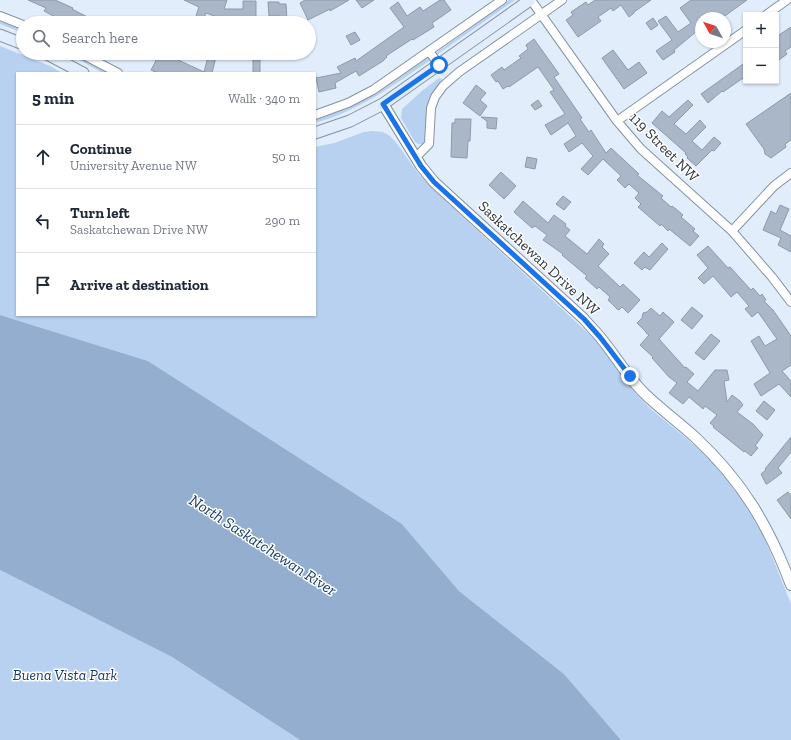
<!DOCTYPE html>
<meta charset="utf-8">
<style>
:root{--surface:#fff;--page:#f2f2f3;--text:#1f2937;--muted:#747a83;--line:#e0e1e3}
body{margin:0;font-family:"Zilla Slab",serif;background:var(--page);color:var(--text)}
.controls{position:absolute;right:12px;top:12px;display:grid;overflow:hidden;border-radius:0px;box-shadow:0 1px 3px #0004}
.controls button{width:36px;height:36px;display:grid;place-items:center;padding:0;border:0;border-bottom:1px solid var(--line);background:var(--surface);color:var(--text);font:20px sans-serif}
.compass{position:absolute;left:695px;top:12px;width:36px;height:36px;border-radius:50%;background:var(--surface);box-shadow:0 1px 3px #0004;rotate:309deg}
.stop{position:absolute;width:12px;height:12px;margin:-9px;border:3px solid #1a73e8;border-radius:50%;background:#fff}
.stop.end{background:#1a73e8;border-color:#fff;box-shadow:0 1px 4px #0008}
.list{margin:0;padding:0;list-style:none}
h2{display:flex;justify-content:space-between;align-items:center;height:52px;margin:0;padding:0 16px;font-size:17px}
h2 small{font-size:13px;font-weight:400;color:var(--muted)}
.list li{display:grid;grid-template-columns:26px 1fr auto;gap:12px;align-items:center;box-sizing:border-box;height:64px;padding:0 16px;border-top:1px solid var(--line)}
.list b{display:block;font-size:15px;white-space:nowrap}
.list p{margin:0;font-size:13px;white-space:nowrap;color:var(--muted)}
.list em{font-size:13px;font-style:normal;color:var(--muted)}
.icon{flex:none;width:22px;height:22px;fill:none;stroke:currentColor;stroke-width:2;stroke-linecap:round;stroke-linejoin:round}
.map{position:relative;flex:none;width:791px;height:740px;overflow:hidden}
.search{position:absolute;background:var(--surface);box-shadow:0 1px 3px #0004;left:16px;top:16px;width:300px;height:44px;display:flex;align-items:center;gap:10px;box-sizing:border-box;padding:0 14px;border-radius:22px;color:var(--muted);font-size:15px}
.panel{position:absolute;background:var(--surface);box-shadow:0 1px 3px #0004;left:16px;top:72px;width:300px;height:244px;border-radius:0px}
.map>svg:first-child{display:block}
</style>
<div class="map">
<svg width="791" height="740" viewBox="0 0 791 740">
<rect width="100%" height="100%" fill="#e2edfc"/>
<path fill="#b9d1f0" d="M509,0H515L438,54L436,53Z
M0,21L23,29V33L0,24Z
M0,46L50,66L62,73H17V315H315V147L334,143L364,132L372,131L383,132L390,136L398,145L417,172L434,190L590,335L605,352L622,376L636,394L652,410L704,453L726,478L744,503L765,539L791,604V740H621L564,674L459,591L402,524L148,361L0,315Z
M66,53H74L111,73H103Z
M426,58L429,59V61C391,87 360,110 315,123V119C357,108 392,83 426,58Z
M439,78L442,79C438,89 429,94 427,107C426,116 429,137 423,144H418L415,142L401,118L402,109L423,90Z
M0,570L172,657L300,740H0Z"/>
<path fill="#94aecf" d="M0,315L148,361L402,524L459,591L564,674L621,740H300L172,657L0,570Z"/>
<path fill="#a9b7c8" stroke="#8d9aaa" d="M28,0H55L73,8L72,9L99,23H66L44,11L46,8Z
M184,0H227L224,9H243V1H256V23H228V21L206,13L202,22L195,19L199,7Z
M305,0H349L330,11V9L308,20L300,3Z
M356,0H374L362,8Z
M440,0H444L451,10L432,23L434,27L413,40L412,39L386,56L387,57L383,61L359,76L356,71L335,83L336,88L319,92L316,78L341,73L337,67L355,58L356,61L404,27L390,8L398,2L407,16L420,7L423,11Z
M595,0H651L634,12V13L629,17L621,5L613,11L611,8L598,17L601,21L578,37L566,20L573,15L571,12L586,2L588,5Z
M691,0H747L722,18H701V24L695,29L697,31L674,50L675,52L663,60L656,51L672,40L658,21L666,16L678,32L691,23L680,8Z
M268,2H279V4H286L287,20H280V16H269Z
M653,18L658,25L651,30L646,23Z
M791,27V47L785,51L787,54L776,62V37Z
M355,32L360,40L351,45L346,36Z
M534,39L559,74L554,77L582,118L580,119L589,132L591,130L606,153L611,148L639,174L637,175L663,196L661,198L671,207L672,206L676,209L683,215L681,217L695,229L693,231L699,236L690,246L669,229L668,231L661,224L660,226L638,207L641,204L635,198L639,193L629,184L625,188L617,180L621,176L603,159L588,175L581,169L593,156L582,143L569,152L564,144L576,136L568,123L551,135L545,125L565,114L550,92L554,90L538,67L509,87L508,86L503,89L498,81L496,82L491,75L502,67L504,70L521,58L519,56L528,49L526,45Z
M613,50L628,70L639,62L647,73L624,89L602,58Z
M160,53H166L174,57V58L204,72L209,53H217L212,73H158L151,70Z
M253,60H260V73H253Z
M746,62V76L723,92L722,91L708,103L701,94Z
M476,85L486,93L480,100L487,106L480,116L463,103Z
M791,93V140L785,144L786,147L771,158L765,154L764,149L746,124Z
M538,100L542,106L535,110L531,105Z
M688,100L693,105L674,124L686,134L700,120L706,127L692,141L702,150L714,137L721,143L714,151L712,150L696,166L687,158L688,157L685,154L686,153L652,123L662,111L669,117Z
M481,117L497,118L496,129L487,128V121Z
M455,119H471L470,141H468L467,158L451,157L452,123H455Z
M527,157L537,159L535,169L525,167Z
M501,172L516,186L504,199L489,185Z
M563,196L571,202L564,210L556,204Z
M523,201L548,223L554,215L566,224L565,226L570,230L565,236L587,254L599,239L604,244L602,247L609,254L598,266L620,287L623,284L640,300L628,313L622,307L619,310L617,309L608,300L610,297L599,287L597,289L585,278L587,276L562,255L563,254L543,240L547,235L535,226L532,228L514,212Z
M780,205L789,209L780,230L791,236V252L778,245L781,238L763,230L771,211L776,214Z
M662,243L668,249L650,270L645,267L642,270L634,263L644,252L649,257Z
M708,246L728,268L730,267L751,290L753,288L760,296L762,294L766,300L764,301L773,310L791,336V365L782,371L791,381V397L779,384L761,396L754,384L770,373L751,341L759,336L765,346L777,339L758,312L752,317L745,309L749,306L737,292L731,297L713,276L704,284L698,278L708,268L697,255Z
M692,307L703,316L692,329L681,320Z
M651,308L660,316L663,312L674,322L659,339L685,368L686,367L694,374L687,382L698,391L715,370H727L729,380L724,381L727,402L732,395L740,401L743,405L737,412L753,424L763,435L755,446L758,448L751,456L745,451L744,452L713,427L714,426L710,423L717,415L705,406L703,409L689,397L683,404L669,393L677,383L669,377L652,358L653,357L640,345L649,335L646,333V332L637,323L642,318L643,313L647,312Z
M711,334L720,341L704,360L695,353Z
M764,401L775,410L767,420L756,411Z
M791,437V452L778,468L782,473L767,484H766L761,474L766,470L765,469Z
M788,492L791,496V519L777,500Z"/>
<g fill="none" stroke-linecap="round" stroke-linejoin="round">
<defs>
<path id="minor" d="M531,0L617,121L641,149L732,231L772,277L791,302
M766,15L787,0
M0,16L23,25
M429,51L439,65
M80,53L118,73
M315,115L348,103L373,90L502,0
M617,121L746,30
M416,157L429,144L431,108L435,97L443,86L459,72L562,0
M732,231L774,186L791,173"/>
<path id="tertiary" d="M383,104L421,166L434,182L584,319C589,325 595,331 600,337C615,355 627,376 643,392C660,409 679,422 696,438C742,481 769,526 791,585"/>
<path id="secondary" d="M0,35L23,44
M45,53L83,73
M315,133L350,121L383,104L530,0"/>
</defs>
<use href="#minor" stroke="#8592a2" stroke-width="10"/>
<use href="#tertiary" stroke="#8592a2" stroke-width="12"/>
<use href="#secondary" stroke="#8592a2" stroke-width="13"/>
<use href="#minor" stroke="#fff" stroke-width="8"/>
<use href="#tertiary" stroke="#fff" stroke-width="10"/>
<use href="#secondary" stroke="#e1edfc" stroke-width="11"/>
</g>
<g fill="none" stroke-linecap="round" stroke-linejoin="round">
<path stroke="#1a73e8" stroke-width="5" d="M439,65L383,104L421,166L434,182L584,319L600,337L630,376"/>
</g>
<g text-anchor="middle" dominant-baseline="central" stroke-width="3" stroke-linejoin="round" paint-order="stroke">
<g font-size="15" fill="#31363d" stroke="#fff">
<text transform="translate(664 147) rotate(45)">119 Street NW</text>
<text transform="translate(539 258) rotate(43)">Saskatchewan Drive NW</text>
</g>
<g font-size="15" font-style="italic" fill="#163b66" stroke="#fff">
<text x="65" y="675">Buena Vista Park</text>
</g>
<g font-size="16" font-style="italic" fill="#193e69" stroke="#fff">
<text transform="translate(263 545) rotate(33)">North Saskatchewan River</text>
</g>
</g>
</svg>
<div class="controls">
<button>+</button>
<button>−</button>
</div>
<svg class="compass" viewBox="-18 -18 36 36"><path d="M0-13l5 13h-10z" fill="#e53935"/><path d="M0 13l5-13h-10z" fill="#747a83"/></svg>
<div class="stop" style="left:439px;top:65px"></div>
<div class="stop end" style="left:630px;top:376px"></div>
<div class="search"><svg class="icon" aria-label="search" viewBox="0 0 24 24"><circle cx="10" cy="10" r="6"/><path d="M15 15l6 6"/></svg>Search here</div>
<section class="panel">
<h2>5 min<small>Walk · 340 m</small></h2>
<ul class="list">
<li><svg class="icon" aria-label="ahead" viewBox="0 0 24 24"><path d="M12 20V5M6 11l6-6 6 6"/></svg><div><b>Continue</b><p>University Avenue NW</p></div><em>50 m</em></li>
<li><svg class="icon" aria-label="left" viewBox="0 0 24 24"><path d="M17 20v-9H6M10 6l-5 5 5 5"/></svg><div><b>Turn left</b><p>Saskatchewan Drive NW</p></div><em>290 m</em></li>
<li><svg class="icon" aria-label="arrive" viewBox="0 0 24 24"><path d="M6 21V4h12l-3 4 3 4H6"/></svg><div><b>Arrive at destination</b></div></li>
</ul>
</section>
</div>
